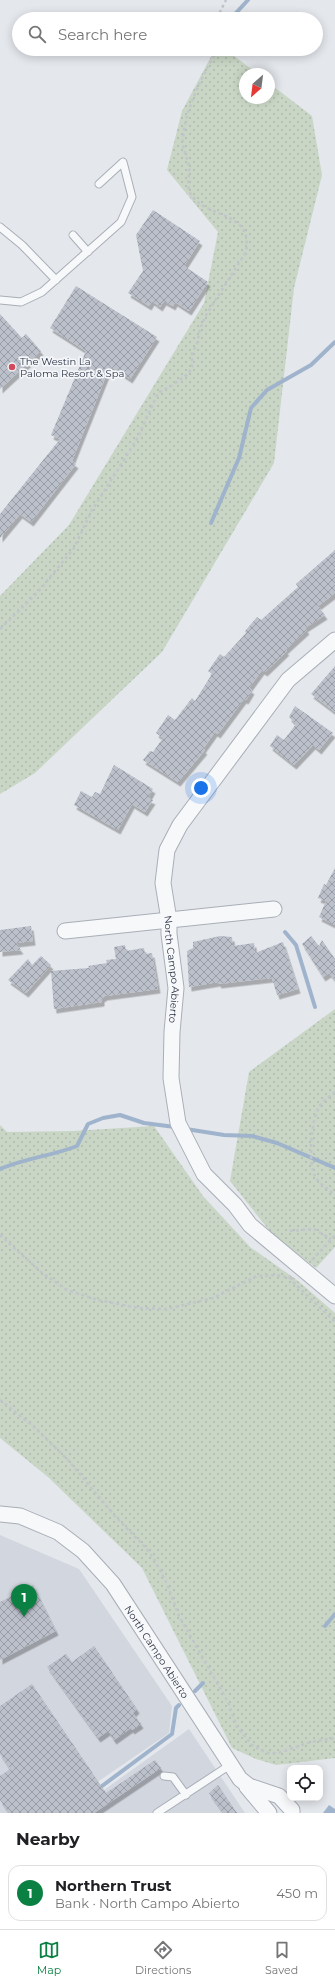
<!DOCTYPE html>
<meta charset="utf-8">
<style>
:root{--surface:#fff;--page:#f2f2f2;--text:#202124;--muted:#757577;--line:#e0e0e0;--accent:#0b8043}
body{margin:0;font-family:Montserrat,sans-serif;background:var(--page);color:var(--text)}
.controls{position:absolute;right:12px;bottom:12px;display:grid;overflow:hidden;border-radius:8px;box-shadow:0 2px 10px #0003}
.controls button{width:36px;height:36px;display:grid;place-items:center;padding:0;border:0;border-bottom:1px solid var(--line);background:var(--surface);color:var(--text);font:20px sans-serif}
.compass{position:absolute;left:239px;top:68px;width:36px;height:36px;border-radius:50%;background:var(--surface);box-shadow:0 2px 10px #0003;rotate:208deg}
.you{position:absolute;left:201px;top:788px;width:14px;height:14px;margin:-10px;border:3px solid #fff;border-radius:50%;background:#1a73e8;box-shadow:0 0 0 6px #1a73e833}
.badge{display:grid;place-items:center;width:26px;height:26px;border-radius:50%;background:var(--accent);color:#fff;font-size:13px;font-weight:700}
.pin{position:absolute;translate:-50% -33px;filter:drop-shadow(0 1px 2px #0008)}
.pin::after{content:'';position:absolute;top:21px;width:14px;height:12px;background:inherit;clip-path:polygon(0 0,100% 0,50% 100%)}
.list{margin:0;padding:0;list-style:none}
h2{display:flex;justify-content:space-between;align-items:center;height:52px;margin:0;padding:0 16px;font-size:17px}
h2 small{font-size:13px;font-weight:400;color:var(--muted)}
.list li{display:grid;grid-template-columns:26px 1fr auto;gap:12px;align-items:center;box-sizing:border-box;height:56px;margin:0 8px 8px;padding:0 8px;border:1px solid var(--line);border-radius:12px}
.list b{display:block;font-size:15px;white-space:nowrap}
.list p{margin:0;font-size:13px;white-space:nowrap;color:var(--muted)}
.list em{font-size:13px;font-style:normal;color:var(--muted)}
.icon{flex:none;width:22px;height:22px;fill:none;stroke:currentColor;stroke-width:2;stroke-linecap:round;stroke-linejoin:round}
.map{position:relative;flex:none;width:335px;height:1813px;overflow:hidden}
.search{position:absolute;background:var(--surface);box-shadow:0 2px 10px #0003;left:12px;right:12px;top:12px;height:44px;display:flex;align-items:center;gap:10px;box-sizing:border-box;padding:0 14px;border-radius:22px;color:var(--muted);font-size:15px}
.sheet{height:116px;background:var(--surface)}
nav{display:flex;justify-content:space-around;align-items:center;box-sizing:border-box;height:56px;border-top:1px solid var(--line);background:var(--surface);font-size:11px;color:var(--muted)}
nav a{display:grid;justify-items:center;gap:2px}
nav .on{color:var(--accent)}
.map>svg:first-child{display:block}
</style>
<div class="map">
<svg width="335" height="1813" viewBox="0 0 335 1813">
<defs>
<pattern id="grass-dots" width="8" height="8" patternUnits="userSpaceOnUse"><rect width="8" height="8" fill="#c9d6c5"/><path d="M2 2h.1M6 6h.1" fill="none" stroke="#adb8ab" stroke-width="1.8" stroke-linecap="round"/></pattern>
<pattern id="building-cross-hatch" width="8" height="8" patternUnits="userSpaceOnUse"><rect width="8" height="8" fill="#bbc0ca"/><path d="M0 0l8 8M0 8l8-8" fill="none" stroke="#989da6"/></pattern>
<filter id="shadow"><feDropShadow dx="2.5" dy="4.5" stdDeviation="0" flood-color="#0004"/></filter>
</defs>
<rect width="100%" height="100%" fill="#e4e7ec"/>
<path fill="#d2d6de" d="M0,1535L79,1569L172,1706L169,1733L52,1813H0Z
M189,1729L245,1813H72Z"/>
<path fill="url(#grass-dots)" d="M215,49H225L258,74H245V98H269V83L312,116L322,175L294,288L274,463L162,652L35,773L0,794V596L69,525L204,303L218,232L167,170L182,111Z
M335,1009V1247L316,1268L273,1235L230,1181L249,1072Z
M0,1125L7,1132L73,1131L154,1126L203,1196L250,1247L297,1280L335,1313V1758L276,1765L256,1759L232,1748L142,1568L48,1477L0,1438Z"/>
<path fill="#9fb4cc" d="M329,1805L335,1809V1813H323Z"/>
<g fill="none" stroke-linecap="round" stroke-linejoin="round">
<path stroke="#9fb4cc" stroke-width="4" d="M225,19L236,13L248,0
M211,523L239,458L251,408L267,390L311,365L335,342
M285,932L296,945L315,1007
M186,1129L224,1135L252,1136L277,1143L335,1168
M0,1169C25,1158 52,1156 77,1146L88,1124L103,1118L120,1115L144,1123L175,1127
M325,1626L335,1614
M195,1691L203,1683
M98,1789L172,1734L176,1708L179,1705"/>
</g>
<path fill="url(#building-cross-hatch)" filter="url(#shadow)" d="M153,210L200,241L184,266L208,282L189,311L175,302L173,306L164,301L160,307L152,301L149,306L128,293L143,271L136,235Z
M76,286L157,337L130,379L110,366L72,461L76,464L31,522L20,514L0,538V514L60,439L51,435L86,351L50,328Z
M0,314L22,338L26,334L41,351L0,389Z
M335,550V593L318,606L325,615L305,628L307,630L285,650L287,651L265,672L262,670L249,688L252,690L246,700L244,699L218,734L215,732L203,749L205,750L178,782L143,760L150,751L153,752L163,738L156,733L168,715L175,720L192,698L195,701L212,674L208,671L220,654L224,657L246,633L245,631L257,617L261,620L298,587L296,584Z
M335,666V712L311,694Z
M295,706L333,733L319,750L313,745L294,765L270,746L277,735L284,740L296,724L289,717Z
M114,765L153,789L148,798L153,800L145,812L132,804L118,830L74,805L81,791L92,797L95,792L100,794Z
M335,868V925L319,917L326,901L318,898L324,884L326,885Z
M31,926L33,941L16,943L21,950L0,952V930Z
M220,936L232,937L233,946L254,943L255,953L283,942L298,989L277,995L272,978L219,984L218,982L189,987L187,951L193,948V942Z
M311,936L319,946L322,940L335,959V980L329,973L323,977L302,944Z
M125,945L126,951L144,948L145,954L152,953L158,989L105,996L102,998V1002L54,1009L51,971L89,968L88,966L107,963L106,960L116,959L114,947Z
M41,956L51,965L26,993L8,980L28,959L32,965Z
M33,1585L56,1631L0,1660V1602Z
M94,1646L137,1709L133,1713L141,1724L132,1730L131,1728L114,1740L108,1731L98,1738L47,1667L66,1654L72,1662Z
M32,1684L106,1793L155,1760L161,1768L94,1813H9L0,1800V1776L10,1769L0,1754V1706Z
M218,1785L237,1813H223L209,1793Z"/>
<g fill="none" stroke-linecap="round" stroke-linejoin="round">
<defs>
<path id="service" d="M0,227L22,245L56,280
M73,235L88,252
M0,300L21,302L42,292L121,222L132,197L123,162L99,184
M164,1776L173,1777L186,1795
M157,1813L230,1765"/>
<g id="minor">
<path id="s1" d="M335,640L288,680L180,825L167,850L163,883L169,920V934L176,988L172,1032L171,1078L178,1123L204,1174L235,1205L250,1225L335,1296"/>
<path d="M65,931L274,909"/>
<path id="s2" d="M0,1514L20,1516L58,1532L83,1551L113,1584L240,1779L249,1786L279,1796L292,1810V1813"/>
<path d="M247,1787L269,1813"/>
</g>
</defs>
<use href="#service" stroke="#a9aeb7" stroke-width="9"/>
<use href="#minor" stroke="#a9aeb7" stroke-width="17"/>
<path stroke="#c2c5cb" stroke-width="2.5" stroke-dasharray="3 3" stroke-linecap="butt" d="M220,19V12L226,0
M0,629L38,592L74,548L91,512L137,439L158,393L171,386L188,374L192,367V353L197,344L200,329L206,315L246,252C253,211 209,219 192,196C185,186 190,176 189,166C188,158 183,151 183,143C182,115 204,72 218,49
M335,1092C329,1097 323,1101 319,1107C311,1119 308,1164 315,1176C319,1184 328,1189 335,1195
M290,1231L314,1229L331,1239
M0,1235L41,1272L67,1290L98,1300L139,1308L167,1309L196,1302L213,1298L257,1276L276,1275L289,1278L292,1275
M312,1260L335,1235
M292,1277L291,1280L335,1322
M0,1400L33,1426L68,1460L115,1516L145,1547L154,1559L167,1584L179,1616L228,1702L237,1727L253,1746L268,1753H278L311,1742L335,1738"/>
<use href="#service" stroke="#f7f8fa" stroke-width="7"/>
<use href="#minor" stroke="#f7f8fa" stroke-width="15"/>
</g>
<circle fill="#d1495b" stroke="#f4f6f9" stroke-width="1.5" cx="12" cy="367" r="4"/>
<g text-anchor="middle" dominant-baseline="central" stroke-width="3.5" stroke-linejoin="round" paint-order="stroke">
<g font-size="10" fill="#2b3445" stroke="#f4f6f9" text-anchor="start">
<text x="20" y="361">The Westin La<tspan x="20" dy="12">Paloma Resort &amp; Spa</tspan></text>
</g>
<g font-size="10" fill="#2b3445" stroke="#f4f6f9">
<text stroke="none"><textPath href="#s1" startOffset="391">North Campo Abierto</textPath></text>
<text stroke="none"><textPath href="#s2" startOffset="218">North Campo Abierto</textPath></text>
</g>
</g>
</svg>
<div class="controls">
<button><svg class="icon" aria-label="locate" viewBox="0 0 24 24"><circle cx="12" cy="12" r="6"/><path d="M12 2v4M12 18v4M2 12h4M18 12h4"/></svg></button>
</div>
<svg class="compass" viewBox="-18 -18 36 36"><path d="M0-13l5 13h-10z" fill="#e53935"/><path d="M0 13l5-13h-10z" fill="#757577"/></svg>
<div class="you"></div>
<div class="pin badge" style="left:24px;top:1617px">1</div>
<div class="search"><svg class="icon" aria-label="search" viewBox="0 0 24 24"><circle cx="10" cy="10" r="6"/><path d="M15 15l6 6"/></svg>Search here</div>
</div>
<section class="sheet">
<h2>Nearby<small></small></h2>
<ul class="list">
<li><span class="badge">1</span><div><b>Northern Trust</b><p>Bank · North Campo Abierto</p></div><em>450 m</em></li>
</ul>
</section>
<nav>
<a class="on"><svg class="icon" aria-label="map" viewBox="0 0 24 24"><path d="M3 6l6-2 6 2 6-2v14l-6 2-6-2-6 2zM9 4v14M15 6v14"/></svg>Map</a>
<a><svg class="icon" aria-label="directions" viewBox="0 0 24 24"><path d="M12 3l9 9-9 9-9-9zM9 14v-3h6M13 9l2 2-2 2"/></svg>Directions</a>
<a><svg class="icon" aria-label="saved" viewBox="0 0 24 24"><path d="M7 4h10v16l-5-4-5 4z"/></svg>Saved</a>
</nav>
